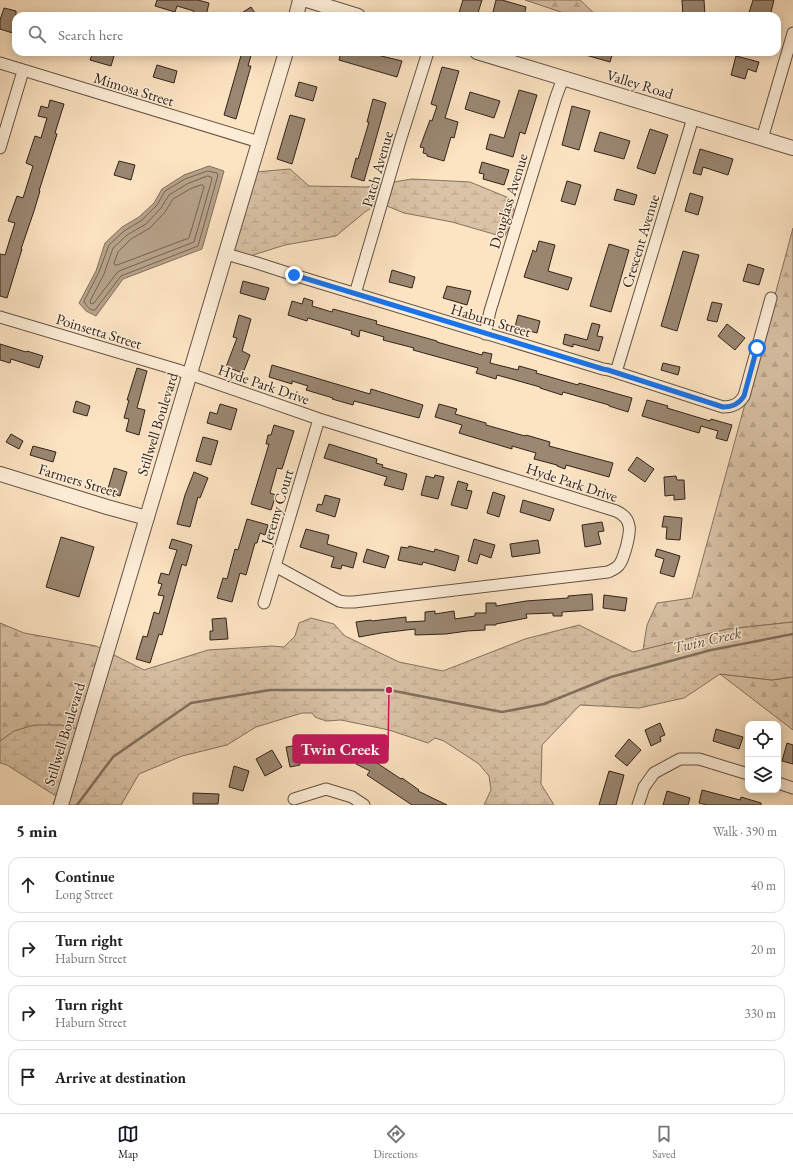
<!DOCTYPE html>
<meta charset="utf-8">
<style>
:root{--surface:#fff;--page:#f6f6f6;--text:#222;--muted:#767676;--line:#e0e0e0;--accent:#111827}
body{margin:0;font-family:"EB Garamond",serif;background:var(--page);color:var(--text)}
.controls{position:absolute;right:12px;bottom:12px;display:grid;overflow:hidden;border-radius:8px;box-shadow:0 2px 10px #0003}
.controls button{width:36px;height:36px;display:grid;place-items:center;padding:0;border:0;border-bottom:1px solid var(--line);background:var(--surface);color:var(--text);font:20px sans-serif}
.stop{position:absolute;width:12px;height:12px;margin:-9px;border:3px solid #1a73e8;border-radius:50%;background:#fff}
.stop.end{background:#1a73e8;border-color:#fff;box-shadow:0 1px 4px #0008}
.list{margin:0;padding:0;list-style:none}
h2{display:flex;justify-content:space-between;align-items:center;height:52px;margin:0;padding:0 16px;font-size:17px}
h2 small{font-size:13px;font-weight:400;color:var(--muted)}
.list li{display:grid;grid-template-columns:26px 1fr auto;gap:12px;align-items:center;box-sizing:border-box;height:56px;margin:0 8px 8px;padding:0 8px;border:1px solid var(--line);border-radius:12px}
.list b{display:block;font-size:15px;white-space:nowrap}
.list p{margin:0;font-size:13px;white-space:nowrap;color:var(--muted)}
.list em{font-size:13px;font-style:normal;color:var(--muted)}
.icon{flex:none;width:22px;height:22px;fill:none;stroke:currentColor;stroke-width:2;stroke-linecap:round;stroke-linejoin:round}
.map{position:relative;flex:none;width:793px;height:805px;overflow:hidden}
.search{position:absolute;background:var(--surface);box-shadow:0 2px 10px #0003;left:12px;right:12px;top:12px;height:44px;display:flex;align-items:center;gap:10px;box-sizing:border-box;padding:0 14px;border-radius:12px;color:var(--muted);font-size:15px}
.sheet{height:308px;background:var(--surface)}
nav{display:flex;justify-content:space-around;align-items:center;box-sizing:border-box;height:56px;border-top:1px solid var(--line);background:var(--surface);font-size:11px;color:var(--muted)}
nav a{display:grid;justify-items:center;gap:2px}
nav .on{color:var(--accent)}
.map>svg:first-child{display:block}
</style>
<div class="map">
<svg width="793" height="805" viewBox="0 0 793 805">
<defs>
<pattern id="forest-firs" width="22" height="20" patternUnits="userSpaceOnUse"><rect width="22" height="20" fill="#d9c2a6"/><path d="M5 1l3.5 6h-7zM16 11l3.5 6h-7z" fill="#bba68e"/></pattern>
<pattern id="wetland-marsh" width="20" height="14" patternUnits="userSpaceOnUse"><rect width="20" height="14" fill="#d9c2a6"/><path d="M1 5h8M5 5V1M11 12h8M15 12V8" fill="none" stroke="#bba68e"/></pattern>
</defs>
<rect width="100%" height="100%" fill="#fce3c2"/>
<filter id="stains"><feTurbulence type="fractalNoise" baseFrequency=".005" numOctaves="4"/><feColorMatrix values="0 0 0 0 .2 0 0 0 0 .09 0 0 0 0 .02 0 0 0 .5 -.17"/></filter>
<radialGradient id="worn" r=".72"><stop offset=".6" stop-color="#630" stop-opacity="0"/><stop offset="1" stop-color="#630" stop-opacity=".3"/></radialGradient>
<path fill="url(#forest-firs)" stroke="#857260" d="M525,0H580L597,16H573Z
M793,228V622L728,629L643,650L647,625L657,603L692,598L745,404L747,401H748L751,394H750L777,296L775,295Z
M0,623L24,633L96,646L102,649L78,729L60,725L0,741Z
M720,674L772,680L793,677V730Z"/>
<path fill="url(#wetland-marsh)" stroke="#857260" d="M290,169L309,186L367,187L382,184L376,205L365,212L336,236L285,245L250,256L232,251L255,172Z
M412,179L470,182L509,198L515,213L511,225L504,237L452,222L404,213L387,206L394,182Z
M311,618L334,624L345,636L399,662L443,671L525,639L579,625L633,652L728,629L793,622V677L772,680L720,674L684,698L639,708L580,705L542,745L541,784L554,805H484L491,790L489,776L479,764L444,741L435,738L428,743L389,730L341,720L326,721L315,717L312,713H302L256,727L227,745L182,756L139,774L121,805H67L112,654L144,670L208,650L272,646L284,647L295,636L299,623Z
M34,725H60L78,729L56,805H53L56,796L7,765L0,763V741L14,731Z"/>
<path fill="#b7a289" stroke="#816f5d" d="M209,166L224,171L202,249L123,279L96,316L86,311L79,303L96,271L105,243L122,227L139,217L154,203L162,189L184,175Z"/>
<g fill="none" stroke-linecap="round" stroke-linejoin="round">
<path stroke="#746252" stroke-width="1" d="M208,171L217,173L218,175L198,246L121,276L95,310C90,311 86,306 84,301L99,272L109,245L124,231L142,220L157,205L165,191L185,179Z
M208,176L211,177L212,179L194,242L119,271L116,274L94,303L91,304L90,301L104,274L113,248L127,235L146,224L161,208L169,195L187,184Z
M201,185H203L204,187L189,238L117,265H115L114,263L118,252L131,239L150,228L165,212L173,199L190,189Z"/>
<path stroke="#816f5d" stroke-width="2.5" d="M77,805L113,757L191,703L270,690H389L502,712L544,704L611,677L711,650L793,634"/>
</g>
<path fill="#9b8772" stroke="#31231b" d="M157,0H198L209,3L206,16H192L194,11L177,6L175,12L155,6Z
M463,0H482L477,16H458Z
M496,0H502L526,7L524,16H492Z
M682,0H704L705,16H683Z
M753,0H774L770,16H748Z
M251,7L257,16H237Z
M4,8L16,11V34L0,29V20Z
M93,52H101L114,56L111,66L90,60Z
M242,52H252L248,66H251L236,119L224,115Z
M341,52H370L369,53L402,61L397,77L339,60Z
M582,52H613L610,62L582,54Z
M736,56L759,62L756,72L748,69L745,79L731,75Z
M157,65L177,71L174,83L153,77Z
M442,67L459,71L445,118L458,122L454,138L451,137L444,161L427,156V154L423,153L424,148L420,147L430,120L432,121L437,106L431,104Z
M299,82L317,87L313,101L295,96Z
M519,90L537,95L525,134L520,132L513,157L486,149L490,134L504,138Z
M470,92L500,101L494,118L465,109Z
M373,99L386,103L364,181L351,177L356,158L358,159L369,122H367Z
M50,100L64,104L55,133L57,134L39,191H40L34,211L21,249H22L7,298L0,296V254L5,255L15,223L8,221L17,196L23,198L33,166L26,163L35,136L41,138L47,118L38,116L41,106L48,108Z
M572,106L590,111L579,150L562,145Z
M290,115L305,119L292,164L277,159Z
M650,129L668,135L655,174L637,168Z
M600,132L630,141L624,159L594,151Z
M700,149L733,159L728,175L703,167L701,175L693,173Z
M119,161L135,165L131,180L114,175Z
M482,162L509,170L504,185L483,179L484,174L479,173Z
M567,181L581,185L575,205L561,201Z
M617,189L637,195L634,205L614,200Z
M690,193L703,197L698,215L685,211Z
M539,241L555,245L548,271L572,278L568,290L524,277L533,250L536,252Z
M609,244L629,250L611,312L590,306Z
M683,251L699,255L677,331L661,326Z
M748,264L764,269L759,285L743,281Z
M392,270L415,277L412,288L389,282Z
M243,281L269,288L265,300L240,293Z
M447,286L471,291L467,305L443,298Z
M304,298L313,301L312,306L332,312L333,309L377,321L376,324L437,341V342L482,355L483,352L492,354L490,363L518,370L519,366L537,371L536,373L578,385L579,383L632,398L628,412L609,406V405L563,392L562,395L540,388V387L497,375L496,379L476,373L478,368L413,350L414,348L383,340L384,337L360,330L359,337L351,334L352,331L308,318L307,321L288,315L292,301L302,304Z
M712,302L722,304L717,322L707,320Z
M239,315L251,319L242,351L250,355L243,373L226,367L237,338L233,337Z
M518,315L540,321L537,333L515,327Z
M592,323L600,325L597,336L603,337L599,351L573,344V347L563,344L565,334L587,340Z
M727,324L745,338L735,350L718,336Z
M0,344L26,352L27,351L43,356L39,368L11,359L10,363L0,360Z
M663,363L680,367L678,375L661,370Z
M272,365L370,394L371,389L423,405L419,418L354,401L353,405L332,399L333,398L306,390L308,386L292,381V384L269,377Z
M137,368L147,371L137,408L145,410L139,435L126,431L129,419L124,418L129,400H127Z
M647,400L668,406L667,408L710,421L711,419L732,425L727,441L716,438L718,431L701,426L699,433L642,416Z
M76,401L90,406L87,416L73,412Z
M220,404L237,409L231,430L207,423L210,412L217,414Z
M439,404L457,409L455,414L486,423V425L525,436L526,435L550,442L549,446L613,463L609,477L566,465L565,469L557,466V465L534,459L536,453L512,446V449L459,433L462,425L435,417Z
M274,425L294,431L282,469L277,468L270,493L276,495L271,510L251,504L269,444H266L268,435H271Z
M11,434L23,441L19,449L6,442Z
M203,437L218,441L211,465L196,461Z
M329,444L377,459L376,463L383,465L382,467L407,474L403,490L384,485L387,477L324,458Z
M33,446L56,452L53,462L30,455Z
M637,457L654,469L645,482L628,470Z
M114,468L127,472L120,496L107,492Z
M194,472L208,478L200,498L198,497L190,527L177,524L185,495Z
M435,475L444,477L438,499L421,495L426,476L434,478Z
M676,476L677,480H684L685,499L674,500V495L665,496L664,477Z
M458,481L468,484L466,490L472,491L467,509L451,505Z
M493,492L505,496L499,517L487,513Z
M325,495L340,499L335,517L316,511L318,504L322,505Z
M523,500L554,509L550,521L520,512Z
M664,516L682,518L680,540L666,539L667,527H662Z
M247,519L268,525L265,535L260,533L257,543H255L246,575L240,573L232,602L217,598L223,578L227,579L235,549L238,550Z
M602,522L604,531L598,532L601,544L585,547L582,525Z
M306,529L329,535L327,544L357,553L353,568L342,565L341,569L331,567L334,557L300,547Z
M61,537L94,547L79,597L46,587Z
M172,539L192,545L186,566L182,564L162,635L159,634L150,663L136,659L143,636L147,637L154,612L159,614L164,596L158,595L162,584L158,583L161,573L169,575L177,550L169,548Z
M474,539L495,545L491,558L480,554L477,564L468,561Z
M538,540L540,553L512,557L510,544Z
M409,546L434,552L435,549L459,556L455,571L423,562L422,565L398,560L401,547L408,548Z
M367,549L389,556L385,568L363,562Z
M657,549L680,556L674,577L660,573L664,559L655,556Z
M592,594L593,610L562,612V616H553V613L526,614L527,618L496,624V625H485V630L467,631L446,634L415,635V629L381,633L359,637L356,622L371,620L372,621L406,617V622L425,621V612L435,611V614L454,611L455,619L475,616V613H486V603H496V606L526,601L568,598V596Z
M604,595L627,598L625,611L603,608Z
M226,618L228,639L210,640V631H213L212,619Z
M660,723L665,735L660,737L661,741L651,746L645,730Z
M716,729L743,737L739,749L713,741Z
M629,739L641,750L627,766L615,756Z
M356,742L371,750L368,757L401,779L402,778L419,790L418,791L447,805H412L367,775L370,771L356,764L358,760L349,755Z
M787,743L793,745V764L782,761Z
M306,744L308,757L299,759L300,765L290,767L286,747Z
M272,750L282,767L265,776L256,759Z
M234,766L249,771L243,791L229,787Z
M609,771L624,775L616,805H599Z
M702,790L740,800L741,797L761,803V805H707L699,803Z
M667,791L690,798L688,805H663Z
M193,793L219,794L218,804H193Z"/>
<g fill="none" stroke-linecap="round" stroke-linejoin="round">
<defs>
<path id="minor" d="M0,63L259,142
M762,139L793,33
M0,148L23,71
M226,254L257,263L294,275L603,369L609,370L723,407C733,407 739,404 744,396L771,298
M355,294L400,141L428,52
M0,317L178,370L319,419L616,511C634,519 630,533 626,548C624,554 623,560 619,565C616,569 612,570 608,572L354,602H345L339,601L275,566
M485,334L490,311L556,97L563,78
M616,372L693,118
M264,603L319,419
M778,783L793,788
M294,799L326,789L352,797L364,805
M638,805L644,787L654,773L680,759H699L748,774"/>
<path id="tertiary" d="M307,0L358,16
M296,16L300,0
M477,52L793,148
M0,474L107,507L147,518
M61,805L286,52"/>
</defs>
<use href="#minor" stroke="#645345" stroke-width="13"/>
<use href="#tertiary" stroke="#645345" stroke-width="16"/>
<use href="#minor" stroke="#fdedd7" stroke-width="11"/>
<use href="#tertiary" stroke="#fdedd7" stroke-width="14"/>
</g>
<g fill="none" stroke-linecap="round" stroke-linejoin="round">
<path stroke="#1a73e8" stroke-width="5" d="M294,275L603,369L608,370L723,407C733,407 739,404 744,396L757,348"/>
</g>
<g text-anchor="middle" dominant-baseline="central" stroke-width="3" stroke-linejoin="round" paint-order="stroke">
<g font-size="15" fill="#31231b" stroke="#fdedd7">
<text transform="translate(640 84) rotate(17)">Valley Road</text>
<text transform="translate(134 89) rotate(17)">Mimosa Street</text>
<text transform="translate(377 169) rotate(-74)">Patch Avenue</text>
<text transform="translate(508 201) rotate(-73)">Douglass Avenue</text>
<text transform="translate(640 241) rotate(-73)">Crescent Avenue</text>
<text transform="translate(491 320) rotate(17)">Haburn Street</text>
<text transform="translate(99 331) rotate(17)">Poinsetta Street</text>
<text transform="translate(264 384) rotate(19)">Hyde Park Drive</text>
<text transform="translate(157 424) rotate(-73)">Stillwell Boulevard</text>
<text transform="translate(78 480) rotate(17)">Farmers Street</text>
<text transform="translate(572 482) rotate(18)">Hyde Park Drive</text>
<text transform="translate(277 507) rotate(-73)">Jeremy Court</text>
<text transform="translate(64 734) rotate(-73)">Stillwell Boulevard</text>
</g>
<g font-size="16" font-style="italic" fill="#604f42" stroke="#fdedd7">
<text transform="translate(707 640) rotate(-13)">Twin Creek</text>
</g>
</g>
<path fill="none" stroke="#c2185b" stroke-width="1.5" d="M389 690L388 749"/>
<circle fill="#c2185b" stroke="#fdedd7" stroke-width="1.5" cx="389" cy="690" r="4"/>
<rect fill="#c2185b" stroke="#c2185b" stroke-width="1.5" x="293" y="735" width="95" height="28" rx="4"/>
<g font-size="16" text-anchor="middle" font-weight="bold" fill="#fff">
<text x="340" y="755">Twin Creek</text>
</g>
<rect width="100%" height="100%" filter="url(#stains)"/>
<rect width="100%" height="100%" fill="url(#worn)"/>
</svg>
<div class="controls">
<button><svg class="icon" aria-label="locate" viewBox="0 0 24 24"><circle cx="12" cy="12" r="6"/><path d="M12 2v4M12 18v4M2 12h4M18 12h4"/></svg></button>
<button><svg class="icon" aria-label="layers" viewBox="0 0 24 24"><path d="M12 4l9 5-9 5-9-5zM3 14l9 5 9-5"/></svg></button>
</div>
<div class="stop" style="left:757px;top:348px"></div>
<div class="stop end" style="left:294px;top:275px"></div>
<div class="search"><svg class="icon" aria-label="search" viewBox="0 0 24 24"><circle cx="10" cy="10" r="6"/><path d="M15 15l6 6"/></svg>Search here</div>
</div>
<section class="sheet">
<h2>5 min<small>Walk · 390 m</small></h2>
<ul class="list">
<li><svg class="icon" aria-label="ahead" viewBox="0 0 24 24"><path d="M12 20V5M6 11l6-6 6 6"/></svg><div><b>Continue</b><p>Long Street</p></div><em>40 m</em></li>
<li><svg class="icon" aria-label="right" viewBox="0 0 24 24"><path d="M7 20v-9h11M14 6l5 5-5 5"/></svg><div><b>Turn right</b><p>Haburn Street</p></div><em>20 m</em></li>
<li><svg class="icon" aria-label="right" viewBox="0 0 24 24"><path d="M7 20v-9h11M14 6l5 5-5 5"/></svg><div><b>Turn right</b><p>Haburn Street</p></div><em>330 m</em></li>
<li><svg class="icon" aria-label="arrive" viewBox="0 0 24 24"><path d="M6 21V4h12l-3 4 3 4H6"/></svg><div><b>Arrive at destination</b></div></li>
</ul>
</section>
<nav>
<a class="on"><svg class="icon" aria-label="map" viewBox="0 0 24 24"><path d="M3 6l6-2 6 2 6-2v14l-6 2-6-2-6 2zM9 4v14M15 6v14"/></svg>Map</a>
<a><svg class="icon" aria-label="directions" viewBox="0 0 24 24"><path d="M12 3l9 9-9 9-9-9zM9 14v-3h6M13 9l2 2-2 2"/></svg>Directions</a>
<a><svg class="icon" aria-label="saved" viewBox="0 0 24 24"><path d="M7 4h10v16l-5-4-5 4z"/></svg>Saved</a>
</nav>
